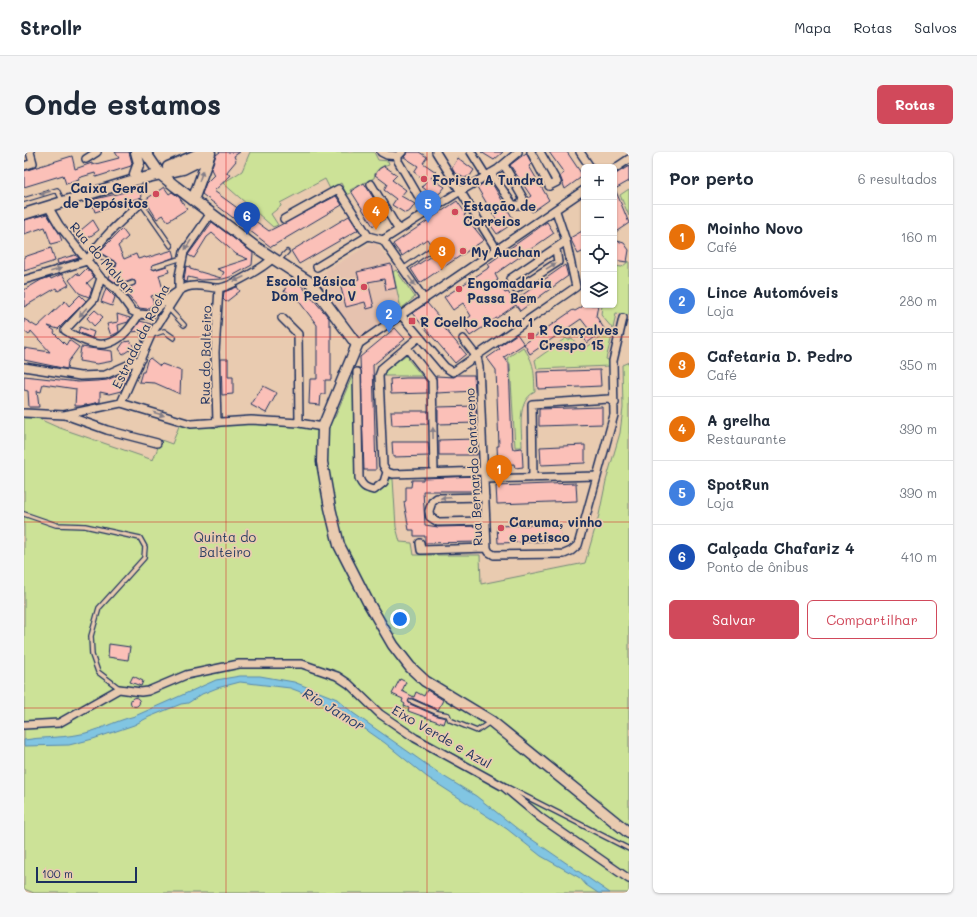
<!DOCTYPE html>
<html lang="pt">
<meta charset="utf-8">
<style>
:root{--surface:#fff;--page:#f6f6f7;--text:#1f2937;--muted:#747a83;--line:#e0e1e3;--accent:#d1495b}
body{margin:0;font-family:Mali,sans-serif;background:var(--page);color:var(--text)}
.controls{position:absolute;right:12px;top:12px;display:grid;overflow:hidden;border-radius:6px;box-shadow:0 1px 3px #0004}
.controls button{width:36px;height:36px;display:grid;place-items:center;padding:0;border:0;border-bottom:1px solid var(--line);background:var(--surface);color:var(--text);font:20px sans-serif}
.scale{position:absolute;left:12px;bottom:10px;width:101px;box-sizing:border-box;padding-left:4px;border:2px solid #1b2f5e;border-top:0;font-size:11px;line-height:14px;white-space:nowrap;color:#1b2f5e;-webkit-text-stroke:3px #e9cbb0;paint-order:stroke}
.you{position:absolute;left:376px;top:467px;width:14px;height:14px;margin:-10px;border:3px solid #fff;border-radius:50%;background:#1a73e8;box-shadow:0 0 0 6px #1a73e833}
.badge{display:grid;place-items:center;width:26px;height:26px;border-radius:50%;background:var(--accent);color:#fff;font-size:13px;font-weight:700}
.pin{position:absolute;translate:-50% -33px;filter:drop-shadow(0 1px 2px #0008)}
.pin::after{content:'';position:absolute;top:21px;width:14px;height:12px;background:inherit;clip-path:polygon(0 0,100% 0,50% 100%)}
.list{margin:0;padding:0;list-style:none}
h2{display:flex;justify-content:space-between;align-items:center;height:52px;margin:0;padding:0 16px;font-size:17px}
h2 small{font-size:13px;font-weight:400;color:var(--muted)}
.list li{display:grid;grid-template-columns:26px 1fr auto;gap:12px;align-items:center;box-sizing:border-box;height:64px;padding:0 16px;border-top:1px solid var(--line)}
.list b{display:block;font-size:15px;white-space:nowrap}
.list p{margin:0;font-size:13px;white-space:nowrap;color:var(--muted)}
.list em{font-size:13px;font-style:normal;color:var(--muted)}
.actions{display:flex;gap:8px;padding:12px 16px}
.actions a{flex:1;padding:9px 0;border:1px solid var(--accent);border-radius:6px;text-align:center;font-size:14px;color:var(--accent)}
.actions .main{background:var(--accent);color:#fff}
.icon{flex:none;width:22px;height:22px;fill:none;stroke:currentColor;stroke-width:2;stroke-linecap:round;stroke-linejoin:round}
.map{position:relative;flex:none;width:605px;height:741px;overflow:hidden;border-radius:6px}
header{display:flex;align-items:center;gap:24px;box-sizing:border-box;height:56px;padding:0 20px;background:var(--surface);border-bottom:1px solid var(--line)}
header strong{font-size:19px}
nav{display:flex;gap:22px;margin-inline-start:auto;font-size:14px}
.intro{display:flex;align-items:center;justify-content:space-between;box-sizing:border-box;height:96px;padding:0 24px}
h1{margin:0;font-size:28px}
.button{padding:10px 18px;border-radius:6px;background:var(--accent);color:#fff;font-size:14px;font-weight:700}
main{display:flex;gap:24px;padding:0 24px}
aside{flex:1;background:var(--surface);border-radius:6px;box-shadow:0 1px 3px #0004}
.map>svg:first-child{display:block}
</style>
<header>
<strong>Strollr</strong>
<nav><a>Mapa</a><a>Rotas</a><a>Salvos</a></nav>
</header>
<div class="intro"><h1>Onde estamos</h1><a class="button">Rotas</a></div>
<main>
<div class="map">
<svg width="605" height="741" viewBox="0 0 605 741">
<rect width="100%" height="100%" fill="#e9cbb0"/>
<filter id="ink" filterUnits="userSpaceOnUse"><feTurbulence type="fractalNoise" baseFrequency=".025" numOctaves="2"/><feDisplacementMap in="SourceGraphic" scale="8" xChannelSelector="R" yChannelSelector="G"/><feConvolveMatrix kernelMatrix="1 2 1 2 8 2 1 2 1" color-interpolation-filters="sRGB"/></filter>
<g filter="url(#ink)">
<path fill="#e6c2af" d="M351,89L391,145L341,183H333L328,180L291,128L292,125Z"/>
<path fill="#cce297" stroke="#74887a" d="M226,0H350L354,8L364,9L365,12C358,14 351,17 350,26L326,38L327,41L323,43L317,31L306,37L301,27L256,51L257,54L247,62L254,73L249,75L199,31L218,19Z
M605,37V64L596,43Z
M605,109V163L592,161L589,177L577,163L578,153H590V114L598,115Z
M372,118L391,145L377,157L369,120Z
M587,179L589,180L582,207L586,209V214L513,217L511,208L542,186L544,188L548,186L557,199Z
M499,195C511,211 510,220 511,240C492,249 498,277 498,295H491L486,212L483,206Z
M383,202L387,204L384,207L398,224H360L361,219Z
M605,210V741H10L0,737V266H13L33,275L129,308L137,288L148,292L157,269H212L299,275L311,265L329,222L333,324L351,340L359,336L364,327H369L372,375L376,390L388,391L390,403H456L457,432L561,411L575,363L582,329L596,281L599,256L598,213Z"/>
<path fill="#81c5e2" stroke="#5889ad" d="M216,524H236L270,530L313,547L329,561L419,624L452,644L500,682L586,741H574L562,733L556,726L517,704L483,677L403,625L361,591L324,565L282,542L266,536L216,530L193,536L178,542L164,551L157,552L125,565L110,573L69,587L45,593L0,594V588C17,585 35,586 52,583C73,580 90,569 111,564L192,528Z"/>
<path fill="#fbc0b8" stroke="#1b2f5e" d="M91,0H105L108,11L107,14L72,25L71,21L54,26L55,28L42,32L39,23L0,35V19L48,4L51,17L68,11V13L95,6Z
M196,0H216L210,4L212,9L202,21L207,23L190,39L245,79L312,44L318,53L247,95L178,42L182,31L190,23L187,17L192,3Z
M384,0H395L403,5L399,11L412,20L407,26L421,35L416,41L411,44L398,35L402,29L390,20L394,14L380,5Z
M457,0H479L470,8Z
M525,0H543L559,24L541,37L536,24L540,21Z
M502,1L508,12L505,14L525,48L508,60L502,53L504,46L507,44L486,13Z
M434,6L450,18L446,24L440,26L430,20L428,16Z
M360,14L373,23L368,28L382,38L377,44L391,52L386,59L381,61L368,53L372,47L360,38L363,32L351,23L355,17Z
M605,14V29L591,37L605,71L590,81V23Z
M466,28L491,70L473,82L466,72L472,67L453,35Z
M340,31L362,66L349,74L327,39Z
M115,34L118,45L71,60L67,48L101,40L100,38Z
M140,35L145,42L148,40L155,45L163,57L144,69L139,63L133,67L121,48Z
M433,49L442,62L440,63L460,88L396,131L387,117L412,101L403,87L378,104L369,92Z
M23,62L35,81L38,89L27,92L21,75L0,82V68Z
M325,64L334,78L275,112L267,99Z
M69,68L75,78L57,91L51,83Z
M188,70L229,101L228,113L206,125L199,127L177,128L164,125L163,130L160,129L162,114L166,115V117L197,126L200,120L193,117L224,107L212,102L188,81L183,85L170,106L164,103Z
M523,70L530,81L471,122L474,128L472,129L481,141L484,140L490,149L541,113L544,124L496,159L492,153L446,184L437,171L447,164L439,151L429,158L420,145L466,115L464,112Z
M98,77L104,85L94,94L100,107L112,102L114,107L121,105L122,106L149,98L151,105L127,114L130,118L143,114L145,120L135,123L140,141L127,144L130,152L123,157L115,156L99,138L111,133V129L108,128L95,133L85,126L89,115H92L93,111L75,100Z
M560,78V99L554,102L546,86Z
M590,88L600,91L605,98L603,110L590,108Z
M27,96L31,109L0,119V105Z
M51,103L55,106L34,112L33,108Z
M367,112L372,136L362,138L360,127L344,130L350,155L343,157L341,150L322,155L316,132L335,127L333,120Z
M63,116L70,125L63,131L68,137L65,145L55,141L45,128L53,121L55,124Z
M38,122L45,133L34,139L32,136L0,155V138L17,128L26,125L27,127Z
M263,131L277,133L305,166V173H307V228H301V242H297L296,253L285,252L286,227H293V173L274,148L269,143L260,140Z
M213,135L216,139L202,150L199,147L200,140Z
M82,136L91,145L88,154L77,150Z
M56,143L62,149L34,177L24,174L31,179L30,181L42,193L45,188L55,195L44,210L43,217L0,208V196L26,200L7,179L5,183L0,179V167L13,175L41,149L45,154Z
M403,151L414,164L412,166L442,202L431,211L388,161Z
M558,153H574L572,164L581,178L563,191L557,181L564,176L557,167L506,202L500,192L549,158L551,159L558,155Z
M71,158L79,165L70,174L63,166Z
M93,162L106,166L104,170L94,173L95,180L87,184L83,172L94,170Z
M116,169L127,172L118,190L116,179L108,180Z
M56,175L70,180L68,186L54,180Z
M371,176L381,187L349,213L352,318H340L336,205Z
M493,182L500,192L480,205L485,212L488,293L489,297L498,296L499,315L491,316L490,312L474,313L473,294H475L472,218L463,206L476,197L474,195Z
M106,189L110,195L99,202L95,197L100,190Z
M57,195L88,199L89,209L73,212L55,209Z
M126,206L136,214L138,212L157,219L156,242L131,231L115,230L118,220H120L123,209Z
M197,207H204V225H209V242L198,243Z
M106,218L97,239L85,242L76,240V250L57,254H51L52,237L19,232L17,240L13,239L15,255H5L4,239L0,238V224L54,230L73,229L83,228Z
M576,218L577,234L514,237L513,220Z
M433,223H450L451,239L413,241L412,224L430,225Z
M382,226H400L403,230V241L367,242L366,227Z
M239,234L253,241L242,261L227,253Z
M452,254V271L414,272V255Z
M578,255V272L515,274V257Z
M367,259H404V272L368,273Z
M452,287L453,303H415V288Z
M368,290H404L405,304L369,305Z
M561,293V311L517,313L516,295Z
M455,324V339H399L401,373L414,375L456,374V390L401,391V384H390V378H385L380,350L382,349V335H387L388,328H399V326Z
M552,331L553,349L473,352L472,334Z
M536,372L537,389L474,391L473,374Z
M85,492L106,495L104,508L84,505Z
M109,524L119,529L117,534L106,530Z
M376,527L382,530L378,539L390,545L392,540L400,544L403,538L419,548L414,558L388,546L384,549L386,552L413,564L422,566L420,572L384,559L385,556L380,554L381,552L378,550L379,547L368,542Z
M106.5 550a4.5 4.5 0 1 1 9 0a4.5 4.5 0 1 1-9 0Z"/>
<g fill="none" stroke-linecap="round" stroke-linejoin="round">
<defs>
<path id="lane" d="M0,48L33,38L37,46
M117,51L147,94
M69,100L90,112
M255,108L263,100
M130,115L158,106
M379,117L405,99
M92,137L109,131
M144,156L160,173
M128,183L140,179L150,186
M0,362L32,373L61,374L116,386L121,395L120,406L75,456L67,484L68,503L74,520L95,536
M387,549L414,561L424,563L426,568L453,579L466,570
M485,636L605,697"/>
<path id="street" d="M357,0L363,3L374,4
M378,0L374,4V9L403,59
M412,0L473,98
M447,0L462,24
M507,0L525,34L533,30L516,0
M556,0L566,15
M62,7L73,0
M0,14L9,11L6,0
M590,17L605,7
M467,21L489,53H497L499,46L480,13
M347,32L374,77
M25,56L35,73L77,126L92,137L108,159L115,162L126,163C137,153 149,140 163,135C174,131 183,136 194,136C205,136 240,115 248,107
M260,67L314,37L344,84
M359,88L430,43L474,17L494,0
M359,88L400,147
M532,97L534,110L492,137L486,127L542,89
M293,115L344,84L359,88
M77,126L70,147L41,178C74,200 94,198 115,162
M0,128L63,109C77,86 97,69 117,51
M377,163L421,215L429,220L552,135L542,89L532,59
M258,166L274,182L275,271
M395,185L358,216L355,224L359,313L363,320L369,322L460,319
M439,187L453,205L455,214L463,396L465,400L470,403L540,402L547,399L554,393L590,263L589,209L599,166
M333,193L560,38
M383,196L408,228L410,320
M0,215L56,224L81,223L117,207
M333,220L335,326C338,334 341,336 350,338L360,330L363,320
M97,251L127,183L155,139V124L160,100L187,61
M0,261L40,263L97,251L167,272L227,268L275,271L299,275
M41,263L83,278L133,291
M193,271L191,200L195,136
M509,326L508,252L585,247L591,251
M461,327L572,324
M461,345L413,346L408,350L405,359L406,365L414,370L462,369
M396,391L397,398L463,396
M0,573L35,571L95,537L117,540L124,539L162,523L215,512H278L313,524L325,532L356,562L391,586L480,635L517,666L605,727"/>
<path id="secondary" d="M121,0L136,22L151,34L230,94L287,131L333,193L299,275L298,310L306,356L315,393L344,450L369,493L386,515L401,529L467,569L605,681
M144,15L177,1
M111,22L115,11L112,0
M169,48L186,1
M0,62L107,29L159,17L173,10L185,0"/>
</defs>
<use href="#lane" stroke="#1b2f5e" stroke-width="6"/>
<use href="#street" stroke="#1b2f5e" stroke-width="10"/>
<use href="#secondary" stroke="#1b2f5e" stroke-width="13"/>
<use href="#lane" stroke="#e9cbb0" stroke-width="3.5"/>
<use href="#street" stroke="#e9cbb0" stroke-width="7"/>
<use href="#secondary" stroke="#e9cbb0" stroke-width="10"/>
</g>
<defs><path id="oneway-solid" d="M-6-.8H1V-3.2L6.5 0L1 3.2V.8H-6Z"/></defs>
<g fill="#827d87">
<use href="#oneway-solid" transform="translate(177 24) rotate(-71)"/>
<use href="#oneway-solid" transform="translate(21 41) rotate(163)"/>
<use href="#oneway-solid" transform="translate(164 93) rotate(122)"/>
<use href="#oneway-solid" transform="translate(527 114) rotate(-32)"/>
<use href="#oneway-solid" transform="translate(32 118) rotate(-17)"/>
<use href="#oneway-solid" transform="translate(215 127) rotate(155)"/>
<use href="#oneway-solid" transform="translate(388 129) rotate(54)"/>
<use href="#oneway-solid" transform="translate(59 160) rotate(130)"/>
<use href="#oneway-solid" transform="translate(135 262) rotate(17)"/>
<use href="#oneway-solid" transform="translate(409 281) rotate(-91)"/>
<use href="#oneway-solid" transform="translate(422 346) rotate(178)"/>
</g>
</g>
<path fill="none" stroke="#d62828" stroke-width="1" stroke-opacity="0.55" d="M202,0V741M403,0V741M0,185H605M0,370H605M0,556H605"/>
<g fill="#d1495b" stroke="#e9cbb0" stroke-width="1.5">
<circle cx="400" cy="27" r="4"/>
<circle cx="132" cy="42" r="4"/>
<circle cx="431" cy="60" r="4"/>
<circle cx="439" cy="99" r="4"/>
<circle cx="340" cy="135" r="4"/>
<circle cx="435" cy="137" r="4"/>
<rect x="384" y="165" width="8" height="8" rx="2"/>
<rect x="503" y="180" width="8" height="8" rx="2"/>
<circle cx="477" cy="376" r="4"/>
</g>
<g text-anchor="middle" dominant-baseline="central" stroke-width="3.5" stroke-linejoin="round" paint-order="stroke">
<g font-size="13" font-weight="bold" fill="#1b2f5e" stroke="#e9cbb0" text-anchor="start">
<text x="408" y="27">Forista A Tundra</text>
<text x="124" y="35" text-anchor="end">Caixa Geral<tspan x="124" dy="15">de Depósitos</tspan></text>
<text x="439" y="53">Estação de<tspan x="439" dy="15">Correios</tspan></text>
<text x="447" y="99">My Auchan</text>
<text x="332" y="128" text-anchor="end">Escola Básica<tspan x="332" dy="15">Dom Pedro V</tspan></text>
<text x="443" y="130">Engomadaria<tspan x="443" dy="15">Passa Bem</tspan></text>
<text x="396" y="169">R Coelho Rocha 1</text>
<text x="515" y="177">R Gonçalves<tspan x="515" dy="15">Crespo 15</tspan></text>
<text x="485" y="369">Caruma, vinho<tspan x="485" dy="15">e petisco</tspan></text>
</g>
<g font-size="13" fill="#1b2f5e" stroke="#e9cbb0">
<text transform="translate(79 106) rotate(49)">Rua do Malvar</text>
<text transform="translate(116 184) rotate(-64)">Estrada da Rocha</text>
<text transform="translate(181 203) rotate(-89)">Rua do Balteiro</text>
<text transform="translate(449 315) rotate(-93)">Rua Bernardo Santareno</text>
<text transform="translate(418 584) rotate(30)">Eixo Verde e Azul</text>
</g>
<g font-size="13" fill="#2d4164" stroke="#e9cbb0">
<text x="201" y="384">Quinta do<tspan x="201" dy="15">Balteiro</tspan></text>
</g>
<g font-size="14" font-style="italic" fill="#253e6b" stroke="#e9cbb0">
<text transform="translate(310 557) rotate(31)">Rio Jamor</text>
</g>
</g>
</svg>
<div class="controls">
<button>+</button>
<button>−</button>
<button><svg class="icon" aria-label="locate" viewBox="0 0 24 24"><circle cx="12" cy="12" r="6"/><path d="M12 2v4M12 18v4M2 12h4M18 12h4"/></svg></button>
<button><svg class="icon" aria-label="layers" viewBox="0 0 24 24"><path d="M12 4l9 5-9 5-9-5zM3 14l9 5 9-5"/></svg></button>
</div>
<div class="scale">100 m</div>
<div class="you"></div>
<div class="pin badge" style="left:475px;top:336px;background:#e8710a">1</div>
<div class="pin badge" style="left:365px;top:181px;background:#3f7fe0">2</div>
<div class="pin badge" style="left:418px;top:118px;background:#e8710a">3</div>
<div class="pin badge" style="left:352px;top:78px;background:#e8710a">4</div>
<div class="pin badge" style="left:404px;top:71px;background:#3f7fe0">5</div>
<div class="pin badge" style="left:223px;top:83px;background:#1a4fb4">6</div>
</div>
<aside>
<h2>Por perto<small>6 resultados</small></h2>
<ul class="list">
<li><span class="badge" style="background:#e8710a">1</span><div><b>Moinho Novo</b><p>Café</p></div><em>160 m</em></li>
<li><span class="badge" style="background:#3f7fe0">2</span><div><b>Lince Automóveis</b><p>Loja</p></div><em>280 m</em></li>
<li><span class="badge" style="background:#e8710a">3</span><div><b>Cafetaria D. Pedro</b><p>Café</p></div><em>350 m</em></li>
<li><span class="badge" style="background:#e8710a">4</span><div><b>A grelha</b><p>Restaurante</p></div><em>390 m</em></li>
<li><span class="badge" style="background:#3f7fe0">5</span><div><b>SpotRun</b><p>Loja</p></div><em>390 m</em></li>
<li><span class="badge" style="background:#1a4fb4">6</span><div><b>Calçada Chafariz 4</b><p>Ponto de ônibus</p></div><em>410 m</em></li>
</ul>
<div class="actions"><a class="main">Salvar</a><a>Compartilhar</a></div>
</aside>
</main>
